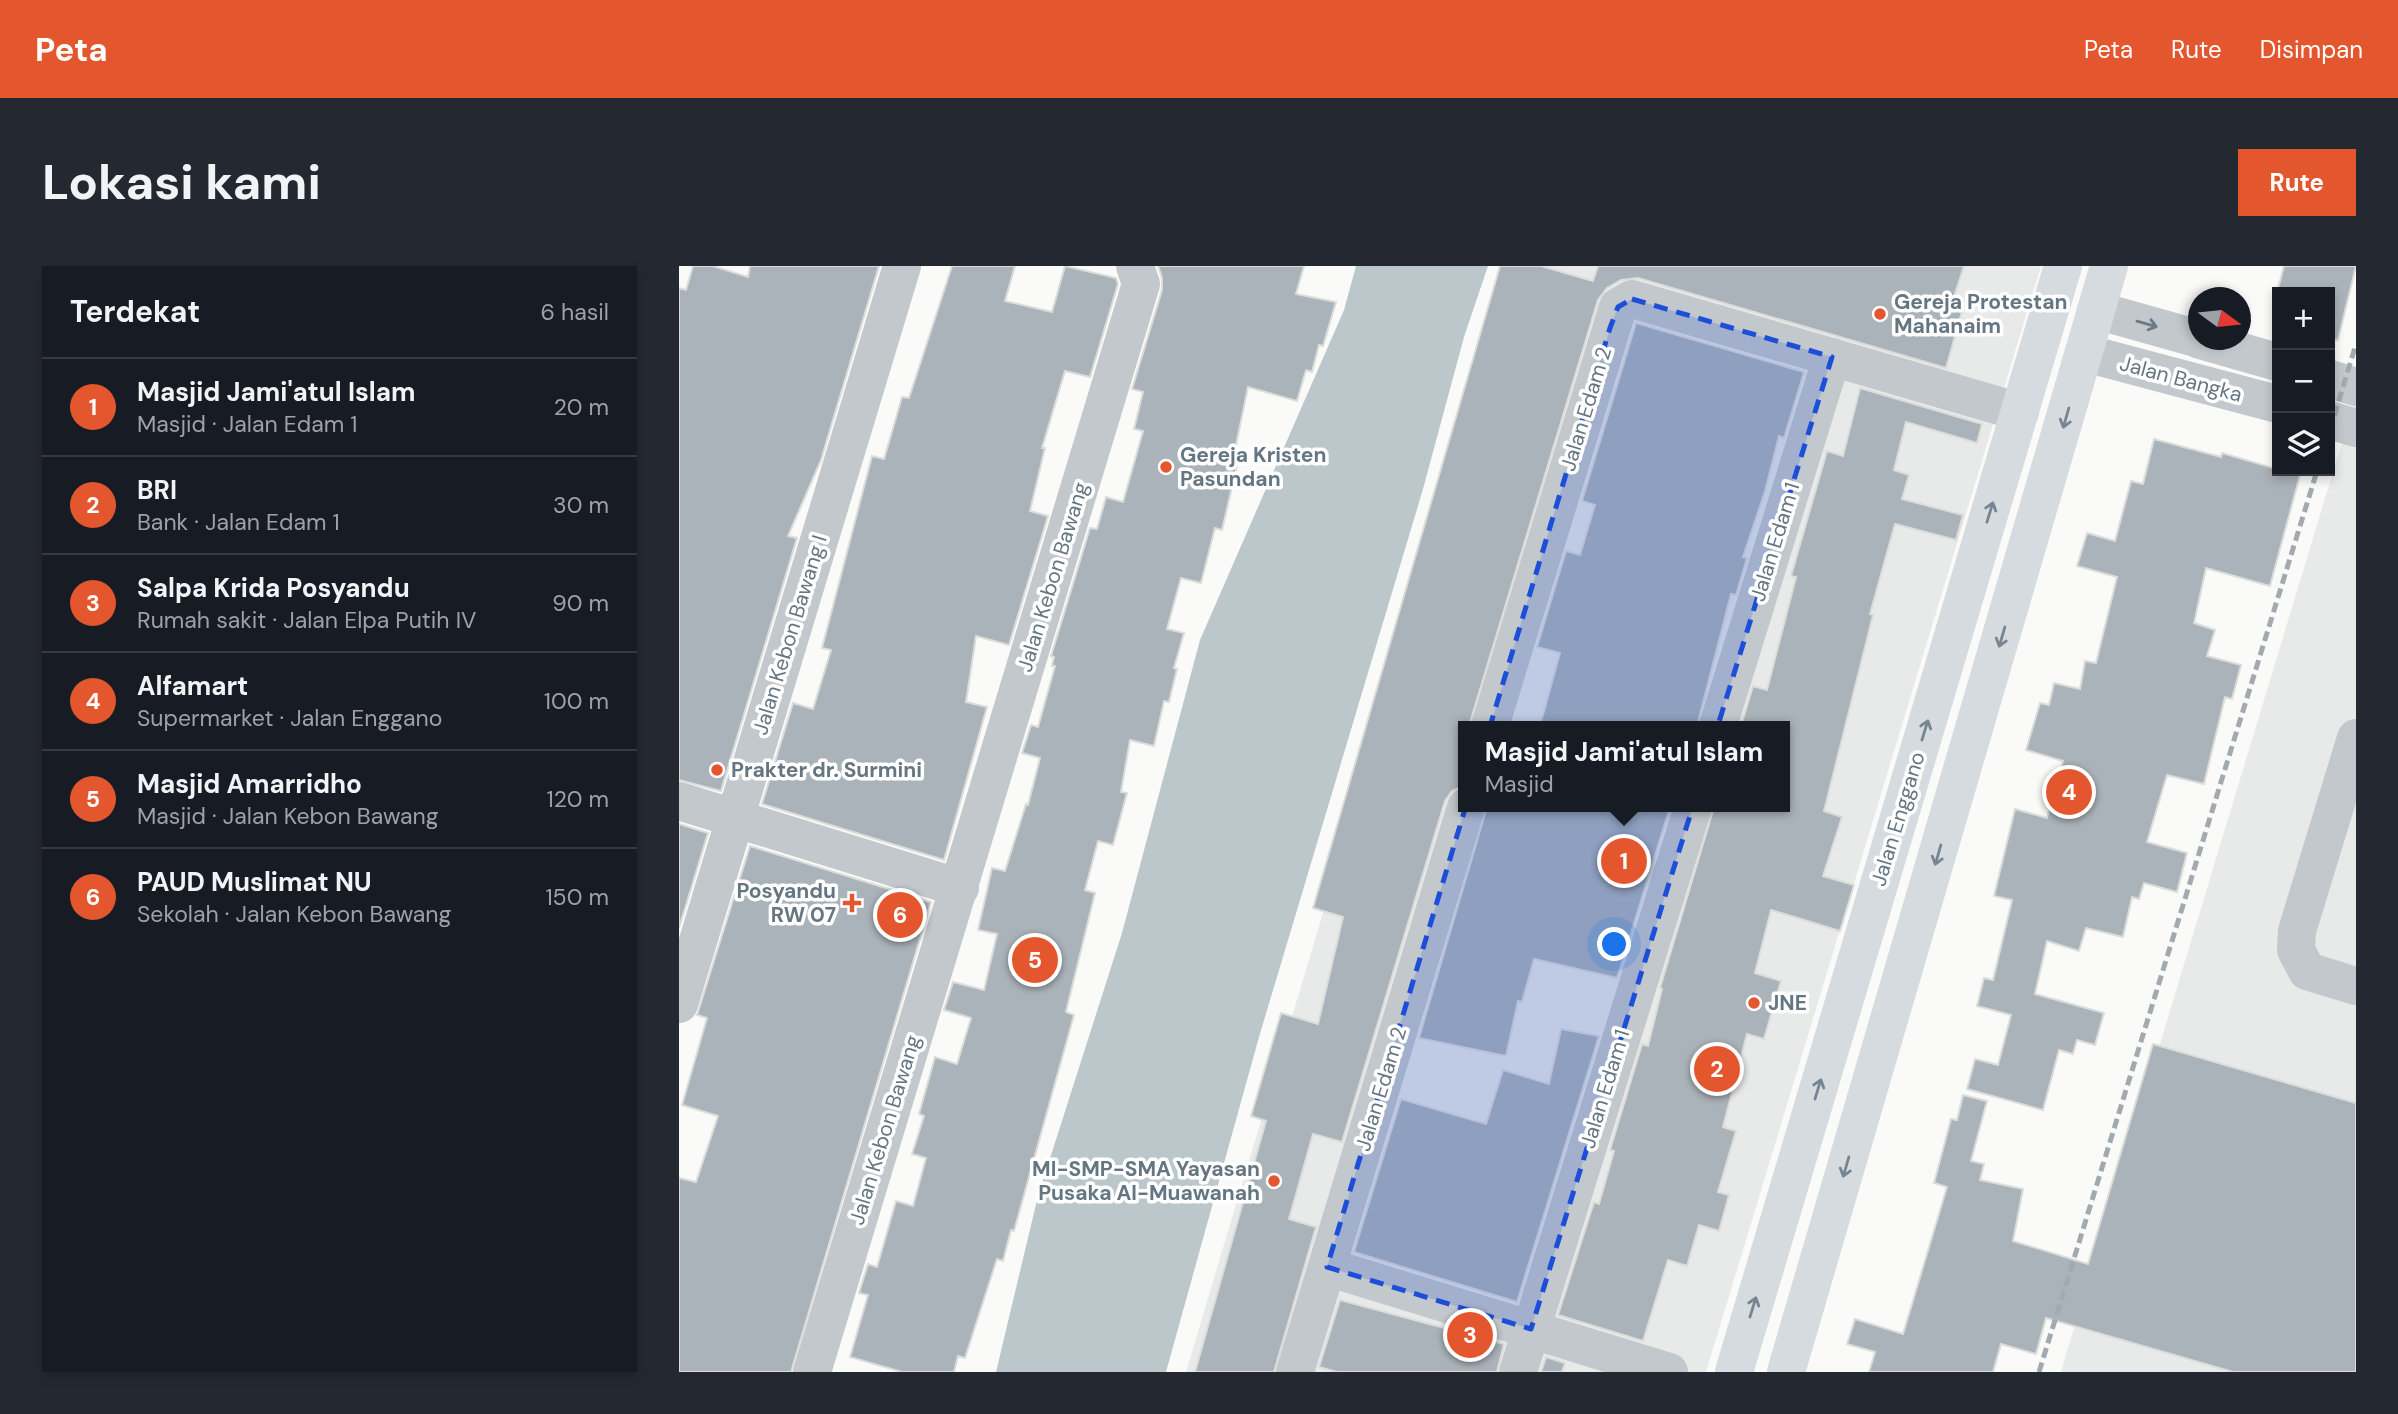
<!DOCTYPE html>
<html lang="id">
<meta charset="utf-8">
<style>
:root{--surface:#171b24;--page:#242831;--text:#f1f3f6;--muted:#9ea1a6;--line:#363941;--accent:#e4572e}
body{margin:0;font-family:"DM Sans",sans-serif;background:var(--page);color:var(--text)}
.controls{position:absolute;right:21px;top:21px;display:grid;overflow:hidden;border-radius:0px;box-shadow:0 4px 10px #0003}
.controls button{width:63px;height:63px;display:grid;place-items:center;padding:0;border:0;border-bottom:2px solid var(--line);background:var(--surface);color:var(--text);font:35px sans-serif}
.compass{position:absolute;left:1509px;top:21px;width:63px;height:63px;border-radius:50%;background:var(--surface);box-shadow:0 4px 10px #0003;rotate:105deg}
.you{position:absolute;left:936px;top:679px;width:24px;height:24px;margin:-18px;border:5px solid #fff;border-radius:50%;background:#1a73e8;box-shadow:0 0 0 10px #1a73e833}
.badge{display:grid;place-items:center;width:46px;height:46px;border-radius:50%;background:var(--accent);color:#fff;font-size:23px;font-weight:700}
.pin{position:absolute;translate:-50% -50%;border:4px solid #fff;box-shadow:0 2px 7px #0006}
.popup{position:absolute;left:779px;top:455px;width:332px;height:91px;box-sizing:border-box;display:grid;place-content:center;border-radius:0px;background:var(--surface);filter:drop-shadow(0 2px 5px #0005);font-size:23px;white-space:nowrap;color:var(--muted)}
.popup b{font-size:26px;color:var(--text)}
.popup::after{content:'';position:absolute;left:50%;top:100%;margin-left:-14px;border:14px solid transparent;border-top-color:var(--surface)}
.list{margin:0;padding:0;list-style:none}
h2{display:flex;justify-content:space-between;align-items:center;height:91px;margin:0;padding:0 28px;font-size:30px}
h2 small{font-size:23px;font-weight:400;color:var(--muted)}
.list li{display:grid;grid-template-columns:46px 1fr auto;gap:21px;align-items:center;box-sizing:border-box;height:98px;padding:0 28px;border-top:2px solid var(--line)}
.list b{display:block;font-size:26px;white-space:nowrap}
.list p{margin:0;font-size:23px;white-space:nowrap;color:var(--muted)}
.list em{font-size:23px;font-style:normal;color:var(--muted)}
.icon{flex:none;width:38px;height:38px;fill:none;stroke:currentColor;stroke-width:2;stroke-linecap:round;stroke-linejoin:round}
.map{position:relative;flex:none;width:1677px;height:1106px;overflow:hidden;border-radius:0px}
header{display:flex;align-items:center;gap:42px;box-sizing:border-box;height:98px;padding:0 35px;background:var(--accent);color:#fff}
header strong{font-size:33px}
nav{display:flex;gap:38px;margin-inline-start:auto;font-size:24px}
.intro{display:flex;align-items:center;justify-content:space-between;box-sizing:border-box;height:168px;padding:0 42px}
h1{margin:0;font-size:49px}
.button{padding:18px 32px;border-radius:0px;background:var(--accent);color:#fff;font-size:24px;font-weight:700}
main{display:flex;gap:42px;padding:0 42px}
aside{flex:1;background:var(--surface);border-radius:0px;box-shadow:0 4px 10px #0003}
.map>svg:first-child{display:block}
</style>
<header>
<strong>Peta</strong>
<nav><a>Peta</a><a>Rute</a><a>Disimpan</a></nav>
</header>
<div class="intro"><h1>Lokasi kami</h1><a class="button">Rute</a></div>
<main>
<aside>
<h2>Terdekat<small>6 hasil</small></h2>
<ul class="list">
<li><span class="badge">1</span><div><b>Masjid Jami'atul Islam</b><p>Masjid · Jalan Edam 1</p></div><em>20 m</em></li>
<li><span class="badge">2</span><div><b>BRI</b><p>Bank · Jalan Edam 1</p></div><em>30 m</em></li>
<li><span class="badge">3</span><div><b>Salpa Krida Posyandu</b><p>Rumah sakit · Jalan Elpa Putih IV</p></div><em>90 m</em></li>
<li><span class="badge">4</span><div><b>Alfamart</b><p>Supermarket · Jalan Enggano</p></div><em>100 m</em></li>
<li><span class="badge">5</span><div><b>Masjid Amarridho</b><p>Masjid · Jalan Kebon Bawang</p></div><em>120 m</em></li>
<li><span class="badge">6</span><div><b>PAUD Muslimat NU</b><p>Sekolah · Jalan Kebon Bawang</p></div><em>150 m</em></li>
</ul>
</aside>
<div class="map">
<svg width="1677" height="1106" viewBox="0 0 1677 1106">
<rect width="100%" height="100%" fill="#fafaf8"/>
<path fill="#e8e9e9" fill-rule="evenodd" d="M837,0H1362L1027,1106H507ZM784,460H1106V541H784Z
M1677,130V1106H1382L1385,1095Z"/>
<path fill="#bbc7cb" d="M677,0H809L785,71L744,223L580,771L487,1106H317L359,930L443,667L521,374L665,44Z"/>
<path fill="#aab3b9" stroke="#dcdcda" stroke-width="2" d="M14,0H34L69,11L71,0H200L142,194L109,270L118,272L42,525L0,514V22L7,24Z
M273,0H336L326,35L373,46L386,0L437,12L439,18L411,111L386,105L363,182H366L351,245L369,250L330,379L297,370L287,436L308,441L265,594L83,538L114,437L134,443L152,384L143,382L193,190L205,193L223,131L230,132Z
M479,0H625L617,28L657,36L644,80L640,79L633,106L627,104L618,135L569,121L555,189L560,191L543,264L536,262L522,317L502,312L488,363L505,367L495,402L498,403L490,436L485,435L475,480L451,474L442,526L448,527L434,579L419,575L406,624L416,627L387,746L395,749L335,965L332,964L324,995L318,993L286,1092L279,1090L275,1106H223L171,1091L189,1029L180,1027L189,998L198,1001L217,935L234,940L247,892L233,888L245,850L240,848L256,791L278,798L292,752L265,744L274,716L305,724L318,668L299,664L313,602L326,605L347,538L349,539L361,492L343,487L352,459L359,461L376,400H373L375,391L372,390L411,262L418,263L427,231L444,236L464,165L455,163L464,126L453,123L483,24V12Z
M821,0H862L914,15L919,0H1285L1275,31L1286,35L1267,102L959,12L942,14L928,22L919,34L790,460H784V520L773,525L766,535L663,876L634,868L610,953L637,961L595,1106H516L587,855L572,850L602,747L639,758L664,651L634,642Z
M1605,0H1677L1659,74L1651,73V26H1598Z
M957,57L1125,106L1105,172L1100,170L1086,225L1064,291L1068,292L1057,329L1052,328L1018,460H861L881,387L858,381L887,285L901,289L916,239L903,235Z
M1181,122L1303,158L1298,177L1227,156L1215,204L1230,209L1223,233L1284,249L1277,274L1216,258L1191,348L1194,349L1145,545L1163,551L1144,610L1175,619L1161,665L1092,644L1076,707L1102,715L1085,773L1068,768L1044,861L1057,865L1039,926L1050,929L1040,965L1020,959L1008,1000L989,994L964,1075L879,1049L915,936L920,938L935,885L931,884L963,778L969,780L983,723L981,722L1035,541H1106V460H1062L1074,420L1088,424L1117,311L1112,310L1148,185L1164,190Z
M1475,173L1542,191L1543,187L1598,203V205L1621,209L1591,320L1527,302L1515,357L1536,364L1528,390L1562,399L1553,433L1546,431L1525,518L1488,509L1468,576L1508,587L1498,626L1465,617L1460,633L1453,631L1444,671L1407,662L1400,685L1368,675L1356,728L1425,747L1416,779L1398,774L1394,788L1380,784L1364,844L1288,823L1296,793L1319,799L1332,749L1298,740L1305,712L1314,714L1333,634L1315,630L1336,543L1368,552L1384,495L1347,484L1361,437L1370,439L1375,417L1401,423L1406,395L1417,397L1438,311L1398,300L1408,267L1436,275L1452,215L1464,218Z
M808,541H991L938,712L855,693L843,736L839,735L827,790L740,772Z
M0,558L29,567L0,662Z
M71,580L252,636L112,1106H0V912L17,916L39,850L3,839L28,752L18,749Z
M882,763L920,770L838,1036L675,986L722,833L807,858L824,804L870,818Z
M1474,778L1677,837V1106H1554L1367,1052L1357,1088L1322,1078L1314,1106H1190L1196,1086L1168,1078L1176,1053L1224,1068L1268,921L1255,917L1272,853L1278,854L1284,829L1308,835L1292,895L1305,898L1301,914L1344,923L1334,975L1409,998Z
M661,1034L825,1078L818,1106H658L640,1101Z
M867,1091L886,1097L883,1106H862Z"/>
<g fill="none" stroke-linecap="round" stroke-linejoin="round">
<path stroke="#c3c8cc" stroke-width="38" d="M1417,44L1520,73
M1521,74L1598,96
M1406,87L1598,138
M1651,113L1677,121
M1651,154L1677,162
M811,460L939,41L953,33L1341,146
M1039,460L1153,91
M1677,472L1618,665L1617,684L1628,705L1677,720
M0,535L281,622
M0,738L223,0
M648,1001L990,1106
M133,1106L462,18L456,0
M616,1106L787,541
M839,1106L1014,541"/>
<path stroke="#d6dbdf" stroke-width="38" d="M1055,1106L1384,0
M1107,1106L1430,0"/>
<path stroke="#a2aab0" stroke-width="5" stroke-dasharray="10 5" stroke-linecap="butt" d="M1651,164L1677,78
M1360,1106L1638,205"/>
</g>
<defs><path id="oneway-shaft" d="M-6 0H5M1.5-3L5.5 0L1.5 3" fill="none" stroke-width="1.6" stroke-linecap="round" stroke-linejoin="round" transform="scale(1.75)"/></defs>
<use stroke="#6a7a87" href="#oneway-shaft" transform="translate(1468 58) rotate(16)"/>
<g stroke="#768591">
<use href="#oneway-shaft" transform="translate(1387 152) rotate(106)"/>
<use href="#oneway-shaft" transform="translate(1311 246) rotate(-73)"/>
<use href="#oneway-shaft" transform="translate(1323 371) rotate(106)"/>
<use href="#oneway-shaft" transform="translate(1246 464) rotate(-73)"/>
<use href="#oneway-shaft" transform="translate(1259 589) rotate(106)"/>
<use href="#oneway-shaft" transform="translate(1139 823) rotate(-73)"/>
<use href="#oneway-shaft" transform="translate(1167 901) rotate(106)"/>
<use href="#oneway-shaft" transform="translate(1074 1041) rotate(-73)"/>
</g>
<path fill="#1d4ed8" fill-opacity="0.2" stroke="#1d4ed8" stroke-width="5" stroke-dasharray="14 9" stroke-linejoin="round" d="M953,33L1153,91L852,1063L648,1001L931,62L939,41Z"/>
<g fill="#e4572e" stroke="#fff" stroke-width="2.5">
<circle cx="1201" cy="48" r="7"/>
<circle cx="487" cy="201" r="7"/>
<circle cx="38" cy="504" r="7"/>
<path d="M169.5 626.5h7v7h7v7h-7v7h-7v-7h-7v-7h7z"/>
<circle cx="1075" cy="737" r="7"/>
<circle cx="595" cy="915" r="7"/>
</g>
<g text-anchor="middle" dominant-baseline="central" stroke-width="7" stroke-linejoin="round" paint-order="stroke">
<g font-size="21" font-weight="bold" fill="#657683" stroke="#fff" text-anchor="start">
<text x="1215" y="36">Gereja Protestan<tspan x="1215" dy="24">Mahanaim</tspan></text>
<text x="501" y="189">Gereja Kristen<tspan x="501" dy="24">Pasundan</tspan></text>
<text x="52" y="504">Prakter dr. Surmini</text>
<text x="157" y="625" text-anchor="end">Posyandu<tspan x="157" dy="24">RW 07</tspan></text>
<text x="1089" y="737">JNE</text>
<text x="581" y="903" text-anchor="end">MI-SMP-SMA Yayasan<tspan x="581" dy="24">Pusaka Al-Muawanah</tspan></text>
</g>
<g font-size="21" fill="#657683" stroke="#fff">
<text transform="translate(1502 113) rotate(15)">Jalan Bangka</text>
<text transform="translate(907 143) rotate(-73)">Jalan Edam 2</text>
<text transform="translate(1096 276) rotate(-73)">Jalan Edam 1</text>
<text transform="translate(374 311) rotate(-73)">Jalan Kebon Bawang</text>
<text transform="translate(111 369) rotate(-73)">Jalan Kebon Bawang I</text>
<text transform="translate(1219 553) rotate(-73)">Jalan Enggano</text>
<text transform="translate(702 823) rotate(-73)">Jalan Edam 2</text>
<text transform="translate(926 823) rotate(-73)">Jalan Edam 1</text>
<text transform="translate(206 864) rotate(-73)">Jalan Kebon Bawang</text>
</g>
</g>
</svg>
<div class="controls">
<button>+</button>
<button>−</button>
<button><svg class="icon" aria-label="layers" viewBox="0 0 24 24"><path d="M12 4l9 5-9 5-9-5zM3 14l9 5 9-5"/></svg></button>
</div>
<svg class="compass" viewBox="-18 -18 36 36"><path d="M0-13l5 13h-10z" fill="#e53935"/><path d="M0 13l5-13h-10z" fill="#9ea1a6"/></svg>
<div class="you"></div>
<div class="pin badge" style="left:945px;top:595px">1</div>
<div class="popup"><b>Masjid Jami'atul Islam</b>Masjid</div>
<div class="pin badge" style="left:1038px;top:803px">2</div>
<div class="pin badge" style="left:791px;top:1069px">3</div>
<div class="pin badge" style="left:1390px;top:526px">4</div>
<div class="pin badge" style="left:356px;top:694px">5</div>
<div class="pin badge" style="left:221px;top:649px">6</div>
</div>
</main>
